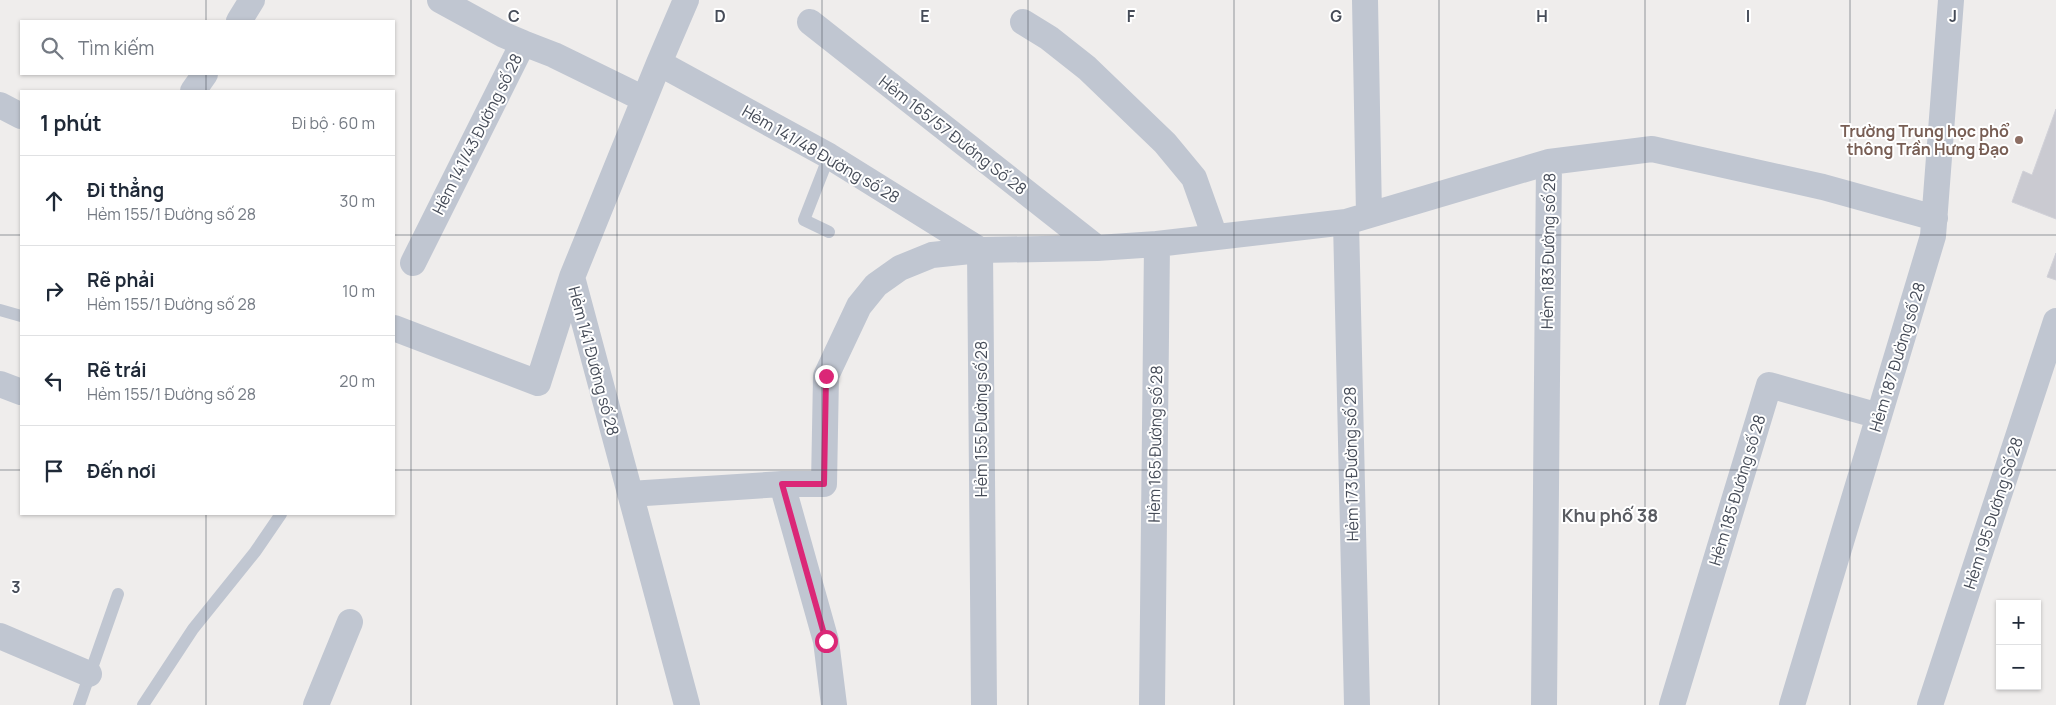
<!DOCTYPE html>
<html lang="vi">
<meta charset="utf-8">
<style>
:root{--surface:#fff;--page:#f2f2f3;--text:#1f2937;--muted:#747a83;--line:#e0e1e3}
body{margin:0;font-family:Manrope,sans-serif;background:var(--page);color:var(--text)}
.controls{position:absolute;right:15px;bottom:15px;display:grid;overflow:hidden;border-radius:0px;box-shadow:0 1px 4px #0004}
.controls button{width:45px;height:45px;display:grid;place-items:center;padding:0;border:0;border-bottom:1px solid var(--line);background:var(--surface);color:var(--text);font:25px sans-serif}
.stop{position:absolute;width:15px;height:15px;margin:-11px;border:4px solid #db2777;border-radius:50%;background:#fff}
.stop.end{background:#db2777;border-color:#fff;box-shadow:0 1px 5px #0008}
.list{margin:0;padding:0;list-style:none}
h2{display:flex;justify-content:space-between;align-items:center;height:65px;margin:0;padding:0 20px;font-size:21px}
h2 small{font-size:16px;font-weight:400;color:var(--muted)}
.list li{display:grid;grid-template-columns:32px 1fr auto;gap:15px;align-items:center;box-sizing:border-box;height:90px;padding:0 20px;border-top:1px solid var(--line)}
.list b{display:block;font-size:19px;white-space:nowrap}
.list p{margin:0;font-size:16px;white-space:nowrap;color:var(--muted)}
.list em{font-size:16px;font-style:normal;color:var(--muted)}
.icon{flex:none;width:28px;height:28px;fill:none;stroke:currentColor;stroke-width:2;stroke-linecap:round;stroke-linejoin:round}
.map{position:relative;flex:none;width:2056px;height:705px;overflow:hidden}
.search{position:absolute;background:var(--surface);box-shadow:0 1px 4px #0004;left:20px;top:20px;width:375px;height:55px;display:flex;align-items:center;gap:12px;box-sizing:border-box;padding:0 18px;border-radius:0px;color:var(--muted);font-size:19px}
.panel{position:absolute;background:var(--surface);box-shadow:0 1px 4px #0004;left:20px;top:90px;width:375px;height:425px;border-radius:0px}
.map>svg:first-child{display:block}
</style>
<div class="map">
<svg width="2056" height="705" viewBox="0 0 2056 705">
<rect width="100%" height="100%" fill="#efedec"/>
<path fill="#cacad1" stroke="#d1d1d8" d="M2056,109V219L2012,202L2023,171L2032,175Z
M2056,253V280L2047,277Z"/>
<g fill="none" stroke-linecap="round" stroke-linejoin="round">
<path stroke="#c0c6d1" stroke-width="12" d="M829,232L804,220L829,156
M0,310L21,316
M79,705L118,594
M143,705L193,629L255,552L281,514"/>
<path stroke="#c0c6d1" stroke-width="26" d="M440,0L504,35L523,43
M686,0L659,63L572,277L687,705
M1365,0L1369,215
M239,21L252,0
M810,22L1097,248
M1023,22L1049,38L1087,68L1165,143L1194,178L1215,237
M659,63L829,156L980,250
M193,91L205,74
M0,105L21,116
M1346,222L1357,705
M1157,244L1346,222L1549,162
M413,263L523,43L554,55L644,99
M394,328L538,383L572,277
M0,384L21,392
M630,494L782,484
M0,636L89,674
M316,705L350,622
M834,705L826,641L782,484H824L826,376L859,306L876,285L900,268L932,255L980,250
M984,705L980,250L1097,248L1157,244L1152,705
M1544,705L1549,162L1652,149L1823,187L1935,218
M1672,705L1769,385L1879,416
M1792,705L1933,236L1951,0
M1930,705L2056,321"/>
</g>
<g fill="none" stroke-linecap="round" stroke-linejoin="round">
<path stroke="#db2777" stroke-width="6" d="M826,376L824,484H782L826,641"/>
</g>
<path fill="none" stroke="#464c58" stroke-width="1" stroke-opacity="0.55" d="M206,0V21M411,0V705M617,0V705M822,0V705M1028,0V705M1234,0V705M1439,0V705M1645,0V705M1850,0V705M206,74V91M0,235H21M394,235H2056M0,470H21M394,470H2056M206,514V705"/>
<circle fill="#8d6e63" stroke="#fff" stroke-width="2" cx="2019" cy="140" r="5"/>
<g text-anchor="middle" dominant-baseline="central" stroke-width="4" stroke-linejoin="round" paint-order="stroke">
<g font-size="16" font-weight="bold" fill="#785e54" stroke="#fff" text-anchor="end">
<text x="2009" y="131">Trường Trung học phổ<tspan x="2009" dy="18">thông Trần Hưng Đạo</tspan></text>
</g>
<g font-size="16" fill="#464c58" stroke="#fff">
<text transform="translate(477 134) rotate(-63)">Hẻm 141/43 Đường số 28</text>
<text transform="translate(953 135) rotate(38)">Hẻm 165/57 Đường Số 28</text>
<text transform="translate(821 154) rotate(30)">Hẻm 141/48 Đường số 28</text>
<text transform="translate(1548 251) rotate(-89)">Hẻm 183 Đường số 28</text>
<text transform="translate(1897 357) rotate(-73)">Hẻm 187 Đường số 28</text>
<text transform="translate(594 361) rotate(75)">Hẻm 141 Đường số 28</text>
<text transform="translate(981 419) rotate(-90)">Hẻm 155 Đường số 28</text>
<text transform="translate(1155 444) rotate(-89)">Hẻm 165 Đường số 28</text>
<text transform="translate(1351 464) rotate(-91)">Hẻm 173 Đường số 28</text>
<text transform="translate(1737 490) rotate(-73)">Hẻm 185 Đường số 28</text>
<text transform="translate(1993 513) rotate(-72)">Hẻm 195 Đường Số 28</text>
</g>
<g font-size="18" font-weight="bold" fill="#595b61" stroke="#fff">
<text x="1610" y="515">Khu phố 38</text>
</g>
</g>
<g font-size="16" text-anchor="middle" font-weight="bold" fill="#464c58" stroke="#fff" stroke-width="4" stroke-linejoin="round" paint-order="stroke">
<text x="514" y="22">C</text>
<text x="720" y="22">D</text>
<text x="925" y="22">E</text>
<text x="1131" y="22">F</text>
<text x="1336" y="22">G</text>
<text x="1542" y="22">H</text>
<text x="1748" y="22">I</text>
<text x="1953" y="22">J</text>
<text x="16" y="593">3</text>
</g>
</svg>
<div class="controls">
<button>+</button>
<button>−</button>
</div>
<div class="stop" style="left:826px;top:641px"></div>
<div class="stop end" style="left:826px;top:376px"></div>
<div class="search"><svg class="icon" aria-label="search" viewBox="0 0 24 24"><circle cx="10" cy="10" r="6"/><path d="M15 15l6 6"/></svg>Tìm kiếm</div>
<section class="panel">
<h2>1 phút<small>Đi bộ · 60 m</small></h2>
<ul class="list">
<li><svg class="icon" aria-label="ahead" viewBox="0 0 24 24"><path d="M12 20V5M6 11l6-6 6 6"/></svg><div><b>Đi thẳng</b><p>Hẻm 155/1 Đường số 28</p></div><em>30 m</em></li>
<li><svg class="icon" aria-label="right" viewBox="0 0 24 24"><path d="M7 20v-9h11M14 6l5 5-5 5"/></svg><div><b>Rẽ phải</b><p>Hẻm 155/1 Đường số 28</p></div><em>10 m</em></li>
<li><svg class="icon" aria-label="left" viewBox="0 0 24 24"><path d="M17 20v-9H6M10 6l-5 5 5 5"/></svg><div><b>Rẽ trái</b><p>Hẻm 155/1 Đường số 28</p></div><em>20 m</em></li>
<li><svg class="icon" aria-label="arrive" viewBox="0 0 24 24"><path d="M6 21V4h12l-3 4 3 4H6"/></svg><div><b>Đến nơi</b></div></li>
</ul>
</section>
</div>
